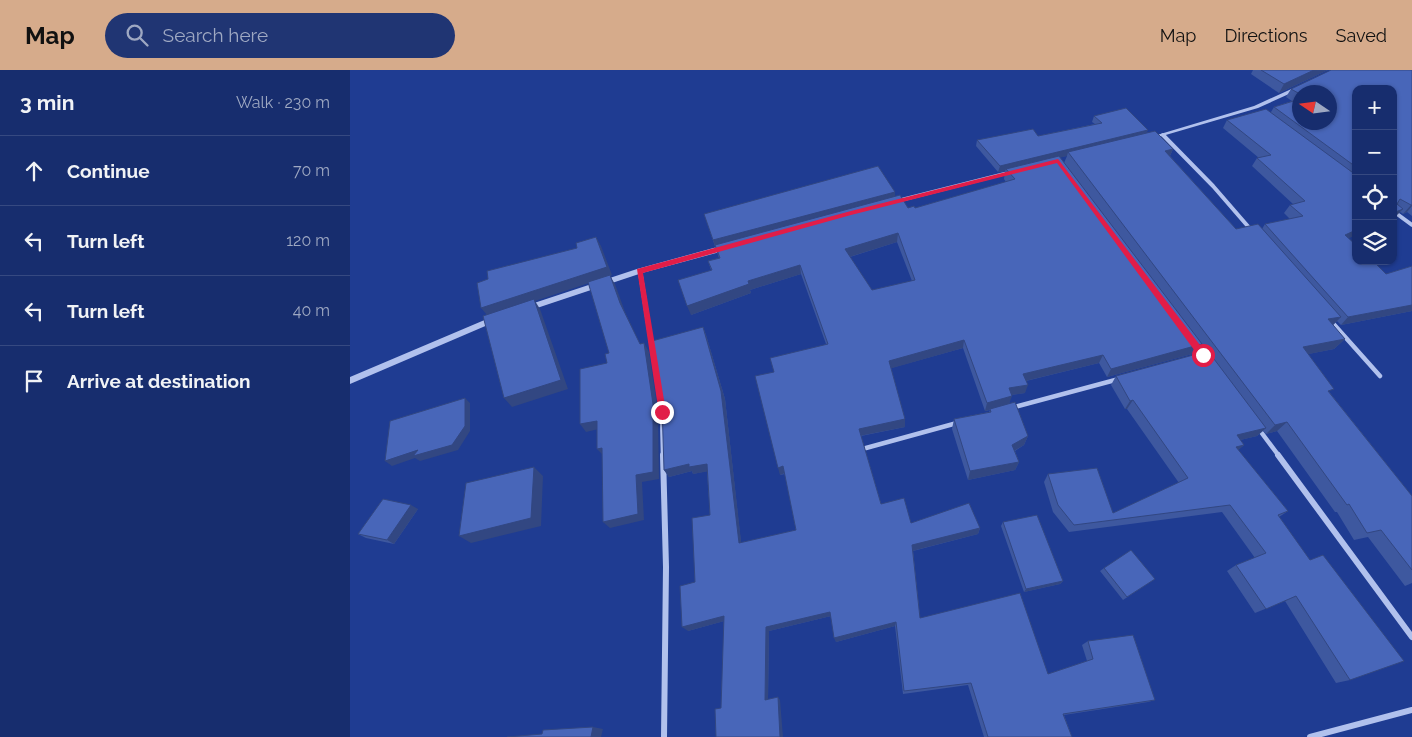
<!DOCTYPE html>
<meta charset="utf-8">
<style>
:root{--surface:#172d6e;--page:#203573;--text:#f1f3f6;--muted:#9ea8c2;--line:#364981;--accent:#d6ab8b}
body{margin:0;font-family:Raleway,sans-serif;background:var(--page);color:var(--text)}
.controls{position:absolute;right:15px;top:15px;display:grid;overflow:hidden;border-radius:10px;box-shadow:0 1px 4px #0004}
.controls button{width:45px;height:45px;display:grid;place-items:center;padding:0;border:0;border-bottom:1px solid var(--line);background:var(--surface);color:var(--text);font:25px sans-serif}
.compass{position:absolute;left:942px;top:15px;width:45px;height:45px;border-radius:50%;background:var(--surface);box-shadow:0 1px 4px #0004;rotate:283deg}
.stop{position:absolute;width:15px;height:15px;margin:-11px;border:4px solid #e11d48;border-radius:50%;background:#fff}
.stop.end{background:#e11d48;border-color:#fff;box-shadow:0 1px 5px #0008}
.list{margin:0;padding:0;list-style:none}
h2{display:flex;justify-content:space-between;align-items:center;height:65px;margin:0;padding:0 20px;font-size:21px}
h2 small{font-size:16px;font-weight:400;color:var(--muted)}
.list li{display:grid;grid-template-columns:32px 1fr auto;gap:15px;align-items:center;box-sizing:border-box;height:70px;padding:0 20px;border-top:1px solid var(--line)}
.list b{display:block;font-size:19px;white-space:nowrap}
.list em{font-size:16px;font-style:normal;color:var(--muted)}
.icon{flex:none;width:28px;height:28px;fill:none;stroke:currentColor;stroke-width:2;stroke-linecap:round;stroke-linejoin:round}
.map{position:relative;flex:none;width:1062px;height:667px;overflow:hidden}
header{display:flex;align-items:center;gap:30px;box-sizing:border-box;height:70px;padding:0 25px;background:var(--accent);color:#111}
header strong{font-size:24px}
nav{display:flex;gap:28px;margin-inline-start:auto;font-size:18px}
.search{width:350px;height:45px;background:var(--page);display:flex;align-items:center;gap:12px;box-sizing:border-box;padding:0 18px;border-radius:28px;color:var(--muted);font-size:19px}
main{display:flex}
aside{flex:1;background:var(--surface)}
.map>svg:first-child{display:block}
</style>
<header>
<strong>Map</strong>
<div class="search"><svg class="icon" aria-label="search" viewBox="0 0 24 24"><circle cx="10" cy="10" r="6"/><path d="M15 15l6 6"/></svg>Search here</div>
<nav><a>Map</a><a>Directions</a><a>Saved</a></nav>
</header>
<main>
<aside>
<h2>3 min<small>Walk · 230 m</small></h2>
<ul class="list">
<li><svg class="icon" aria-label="ahead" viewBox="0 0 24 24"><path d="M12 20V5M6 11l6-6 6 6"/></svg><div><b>Continue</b></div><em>70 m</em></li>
<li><svg class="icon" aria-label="left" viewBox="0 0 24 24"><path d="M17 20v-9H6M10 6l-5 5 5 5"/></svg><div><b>Turn left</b></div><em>120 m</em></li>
<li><svg class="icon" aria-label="left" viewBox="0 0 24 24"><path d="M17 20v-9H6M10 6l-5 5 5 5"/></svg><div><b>Turn left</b></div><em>40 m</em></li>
<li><svg class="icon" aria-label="arrive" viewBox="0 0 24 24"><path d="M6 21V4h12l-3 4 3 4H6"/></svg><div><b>Arrive at destination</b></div></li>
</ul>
</aside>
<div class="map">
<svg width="1062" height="667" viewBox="0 0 1062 667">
<rect width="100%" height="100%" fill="#1f3c92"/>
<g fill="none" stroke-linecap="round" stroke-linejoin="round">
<path stroke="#b1c1ed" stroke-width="4" d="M813,65L863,116L902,161
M1043,141L1062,155"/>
<path stroke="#b1c1ed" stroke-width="4.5" d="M290,201L312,342L313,386
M980,250L1030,306
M661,338L769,309
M908,358L929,386
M516,378L607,353"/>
<path stroke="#b1c1ed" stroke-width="6" d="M313,385L316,497L314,667
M928,385L1062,567
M960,667L1062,640"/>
<path fill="#b1c1ed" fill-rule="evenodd" d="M948,16L951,18L950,19L908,38L802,69L797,68L904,36Z
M666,99L669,101L668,102L543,134L540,132L543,130Z
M378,174L382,177L381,179L292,203L178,241L174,238L175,236L287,199Z
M144,246L147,247L148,249L147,251L0,314V307Z"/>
</g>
<path fill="#3e589f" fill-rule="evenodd" d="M903,0H978L929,23L901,4Z
M1062,0V146L1057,142L1053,144L1050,142L1043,148V19H1006V165L998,168L1036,204L1062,196V241L991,255L987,251L983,255L995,269L984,279L958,284L980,323L1062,426V513L1055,516L1018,467L1004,470L987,442H985L927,361L916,364L913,361L907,366L890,370L894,375L888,380L938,441L929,447L1000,610L986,613L935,531L905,543L877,501L886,495L905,488L872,442L719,462L703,442L694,412L698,404L763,443L829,413L777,339H775L761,315L766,306L854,282L850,276L846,283L757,307L749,293L676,311L675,323L661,325L659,334L678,366L674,375L665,381L669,392L665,400L618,410L602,359L604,349L639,342L640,340L635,341L613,278L541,298L555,357L511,366L531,434L561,453L630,458L628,464L563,481L570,548L698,604L737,591L732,575L738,571L805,630L798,632L714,645L722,667H634L618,615L553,624L545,556L486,572L481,546L419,561L418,629L430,630L371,638L374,551L338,561L345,512L360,445L357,401L343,404L342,401L319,407L314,400L353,257L356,265L375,329L391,473L446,460L435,404L430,405L424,302L476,274L451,204L400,220L401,223L341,245L361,200L358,191L369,188L354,144L545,122V127L558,138H565L656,112L654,109L655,101L648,102L626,76L627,70L688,66L745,54L742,52L744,46L797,63L823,79L820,86L886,159H912L915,154L940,149L934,143L940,135L943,134L902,96L907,88H909L873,58L877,50L921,42L924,37L942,31L936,27L941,19ZM950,22L980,52H950ZM717,86L714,93L710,87ZM547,172L562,211L522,220L500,187Z
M68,439L44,474L16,468L8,464Z
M653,452L713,511L710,514L674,522L651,456Z
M754,498L800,512L773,530L750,501Z"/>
<path fill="#324782" d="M964,0H978L929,23L934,14Z
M798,60L795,66L718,82L717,86L657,100L656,99L655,101L648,102L650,96Z
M823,79L818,90L815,81Z
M545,122V128L365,176L363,170Z
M1061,135H1062V136L1057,142L1053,144Z
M1053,139L1045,147L1043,148V143Z
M1006,160V165L988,173L995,165Z
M548,163L547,172L496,188L495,179Z
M246,167L251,176L262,205L260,206L265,214L275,242L295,283L270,233L260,206L185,231L190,239L218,319L162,337L154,328L138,246L131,238Z
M450,195L451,204L400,220L401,223L341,245L337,236L398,211Z
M1062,235V241L991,255L998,247Z
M991,247L981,257L978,249Z
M353,257L356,265L375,329L392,479L389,473Z
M995,269L984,279L944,287L953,277Z
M614,270L613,278L539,299V291Z
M294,273L299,282L308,342L309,409L292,412L294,450L260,458L253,452L286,405Z
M852,274L846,283L757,307L761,299Z
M753,285L749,293L671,312L673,304Z
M678,315L675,323L656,326L659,318Z
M662,326L659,334L635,341L637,333Z
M115,328L120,333V361L108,380L70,391L65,388L42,396L35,391L68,380Z
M783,330L777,339H775L780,331Z
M555,349V357L509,366V359Z
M247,351L253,358L236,362L230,354Z
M937,352L927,361L916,364L925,355Z
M916,358L907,366L878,373L887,365Z
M678,366L674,375L659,384L662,375Z
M894,375L885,383L886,377Z
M252,378L254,386L247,379Z
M669,392L665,400L618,410L620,401Z
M339,394H357L360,401L343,404L342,401L319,407L314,400Z
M433,396L435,403L430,405L428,398Z
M184,397L193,406L191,456L121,473L109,466Z
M61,435L68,439L44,474L37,470Z
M630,458L628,464L562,481V475Z
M713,511L710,514L674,522L676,519Z
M480,542L481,546L419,561L418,632L415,630L416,557Z
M374,546L378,550L338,561L332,557Z
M546,552L545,556L486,572L484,568Z
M428,627L430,630L433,667H430Z
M243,657L253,659L251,667H241Z"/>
<path fill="#4866b9" stroke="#324782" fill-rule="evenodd" d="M911,0H964L934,14Z
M981,0H1062V135H1061L1050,129L1047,134L1053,139L1043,143V19H1006V97L924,37L950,29V52H980V22H950V24L941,19Z
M776,38L798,60L650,96L627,70L683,59L688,66L752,53L744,46Z
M916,39L1006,105V160L995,165L1006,175V191H1023L1036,204L1062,196V235L998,247L915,154L953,146L940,135L955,131L907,88L921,85L877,50Z
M805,61L823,79L815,81L886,159L908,154L991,247L978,249L995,269L953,277L984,319L978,321L1062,426V500L1031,460L1017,463L999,434L997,435L937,352L925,355L718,82Z
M709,86L852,274L761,299L753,285L673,304L678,315L659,318L662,326L637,333L614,270L539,291L555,349L509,359L531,434L554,428L561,453L619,433L630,458L562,475L570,548L670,523L698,604L743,589L738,571L783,565L805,630L713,644L722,667H638L621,613L554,621L546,552L484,568L480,542L416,557L415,630L428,627L430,667H366L365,639L371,638L374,546L332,557L330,516L345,512L342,448L360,445L357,394L339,397V394L314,400L312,334L302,271L353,257L371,321L389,473L446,460L433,396L428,398L405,306L424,302L420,288L478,274L450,195L398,211L399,214L337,236L328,210L362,200L358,191L370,188L365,175L550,125L558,138L564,136L565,138L665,109L656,99ZM548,163L565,210L522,220L495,179Z
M528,96L545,122L363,170L354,144Z
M246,167L257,197L131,238L127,213L138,209L137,201L227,178L226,173Z
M260,205L270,233L290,274L294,273L303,334V402L286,405L288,444L253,452L252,378L247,379V351L230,354V299L257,293L255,284L259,283L238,212Z
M184,229L211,310L154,328L133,246Z
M858,281L916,358L887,365L894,375L886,377L938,441L928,445L960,490L973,485L1054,591L1000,610L946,526L916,539L886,495L916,483L880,435L724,455L708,435L698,404L747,398L763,443L838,408L783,330L780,331L766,306Z
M115,328V356L102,375L63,386L68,380L35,391L40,351Z
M665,332L678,366L662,375L669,392L620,401L604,349L641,342L640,339Z
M184,397L181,448L109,466L116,413Z
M33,429L61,435L37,470L8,464Z
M687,445L713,511L676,519L653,452Z
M781,480L805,509L777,527L754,498Z
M243,657L241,667H157L192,664L193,660Z"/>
<path fill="#e11d48" d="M708,89L856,283V288H850L707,93L501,145L293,203L316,342L312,345L309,344L287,199L501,141Z"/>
</svg>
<div class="controls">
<button>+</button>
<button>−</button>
<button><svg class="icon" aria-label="locate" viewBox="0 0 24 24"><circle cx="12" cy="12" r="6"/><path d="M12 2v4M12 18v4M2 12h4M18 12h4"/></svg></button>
<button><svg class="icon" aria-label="layers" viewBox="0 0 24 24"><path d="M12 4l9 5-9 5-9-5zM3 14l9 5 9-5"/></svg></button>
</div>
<svg class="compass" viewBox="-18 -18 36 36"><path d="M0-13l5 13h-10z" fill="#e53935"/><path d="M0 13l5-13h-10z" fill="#9ea8c2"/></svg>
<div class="stop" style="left:853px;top:285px"></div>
<div class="stop end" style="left:312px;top:342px"></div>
</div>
</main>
